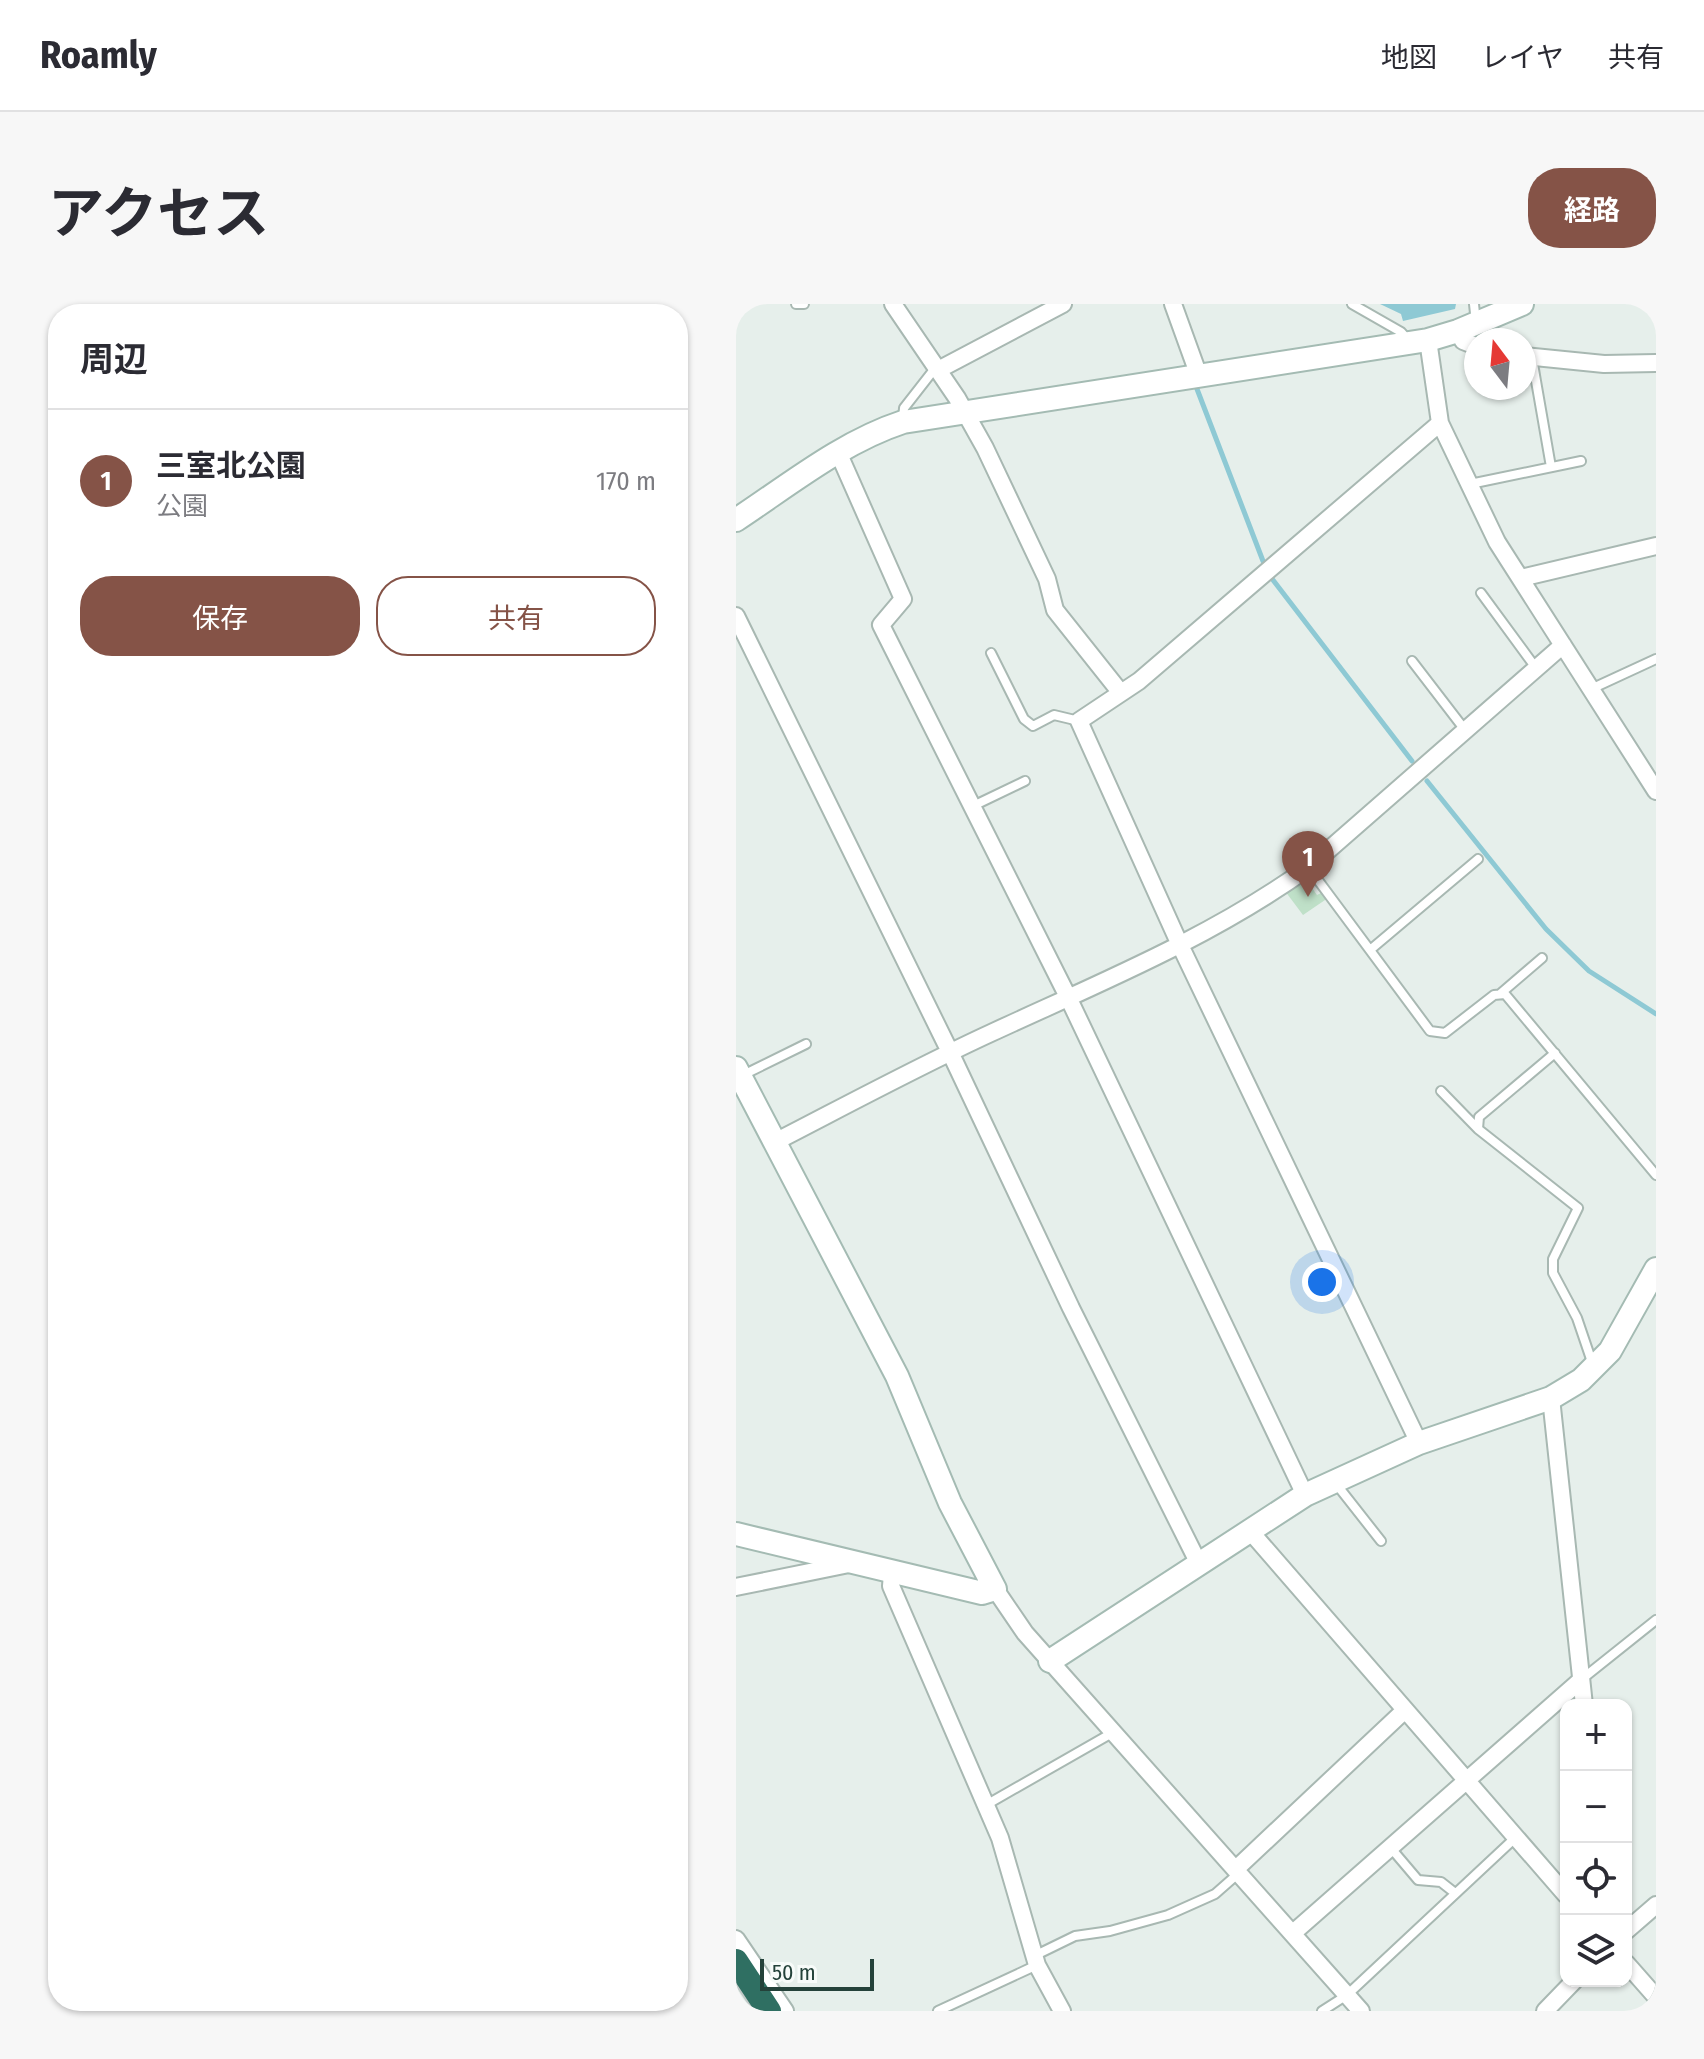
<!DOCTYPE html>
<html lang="ja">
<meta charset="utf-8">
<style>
:root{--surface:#fff;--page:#f7f7f7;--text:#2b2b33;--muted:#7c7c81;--line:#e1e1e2;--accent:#855347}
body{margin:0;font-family:"Fira Sans Condensed","Noto Sans JP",sans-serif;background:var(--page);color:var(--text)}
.controls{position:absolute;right:24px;bottom:24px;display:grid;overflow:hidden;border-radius:16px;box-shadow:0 2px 6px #0004}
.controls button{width:72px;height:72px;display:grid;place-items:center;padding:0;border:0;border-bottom:2px solid var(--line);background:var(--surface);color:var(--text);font:40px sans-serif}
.compass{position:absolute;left:728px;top:24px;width:72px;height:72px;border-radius:50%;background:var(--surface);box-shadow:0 2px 6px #0004;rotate:344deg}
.scale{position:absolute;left:24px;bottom:20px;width:114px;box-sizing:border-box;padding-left:8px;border:4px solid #24423a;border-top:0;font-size:22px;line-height:28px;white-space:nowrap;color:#24423a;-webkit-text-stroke:6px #f7fbf9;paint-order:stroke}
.you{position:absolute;left:586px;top:978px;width:28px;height:28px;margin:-20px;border:6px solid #fff;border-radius:50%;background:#1a73e8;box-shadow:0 0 0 12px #1a73e833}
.badge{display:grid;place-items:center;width:52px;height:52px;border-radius:50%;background:var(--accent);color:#fff;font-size:26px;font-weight:700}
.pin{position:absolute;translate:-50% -66px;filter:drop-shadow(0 2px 4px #0008)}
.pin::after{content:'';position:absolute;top:42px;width:28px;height:24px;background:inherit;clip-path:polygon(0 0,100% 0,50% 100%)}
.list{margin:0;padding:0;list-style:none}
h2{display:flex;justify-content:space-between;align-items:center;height:104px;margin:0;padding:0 32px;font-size:34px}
h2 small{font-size:26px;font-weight:400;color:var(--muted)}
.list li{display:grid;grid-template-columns:52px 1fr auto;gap:24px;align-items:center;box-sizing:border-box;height:144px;padding:0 32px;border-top:2px solid var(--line)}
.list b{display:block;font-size:30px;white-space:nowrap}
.list p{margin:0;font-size:26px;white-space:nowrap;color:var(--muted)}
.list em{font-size:26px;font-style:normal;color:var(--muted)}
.actions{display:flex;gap:16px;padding:24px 32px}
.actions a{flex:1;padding:18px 0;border:2px solid var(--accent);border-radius:32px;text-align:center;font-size:28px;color:var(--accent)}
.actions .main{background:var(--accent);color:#fff}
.icon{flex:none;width:44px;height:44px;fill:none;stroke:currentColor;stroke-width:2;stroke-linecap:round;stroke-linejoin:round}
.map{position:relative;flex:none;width:920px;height:1707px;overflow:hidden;border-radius:32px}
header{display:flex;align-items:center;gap:48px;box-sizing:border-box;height:112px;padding:0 40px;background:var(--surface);border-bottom:2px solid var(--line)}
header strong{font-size:38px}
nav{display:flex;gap:44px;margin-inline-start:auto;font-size:28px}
.intro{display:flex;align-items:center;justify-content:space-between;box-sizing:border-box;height:192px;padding:0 48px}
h1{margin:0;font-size:56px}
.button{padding:20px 36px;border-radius:32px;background:var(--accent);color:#fff;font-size:28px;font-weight:700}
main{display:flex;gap:48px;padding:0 48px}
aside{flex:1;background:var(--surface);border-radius:32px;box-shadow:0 2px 6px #0004}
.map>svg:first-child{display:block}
</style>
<header>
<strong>Roamly</strong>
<nav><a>地図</a><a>レイヤ</a><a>共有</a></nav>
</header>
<div class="intro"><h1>アクセス</h1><a class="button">経路</a></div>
<main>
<aside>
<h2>周辺<small></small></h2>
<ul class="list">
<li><span class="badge">1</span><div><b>三室北公園</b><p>公園</p></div><em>170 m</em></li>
</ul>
<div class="actions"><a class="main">保存</a><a>共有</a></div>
</aside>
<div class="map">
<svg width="920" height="1707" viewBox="0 0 920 1707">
<rect width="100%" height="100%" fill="#e6efeb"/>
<path fill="#bfe0c8" d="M569,574L581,591L587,588L592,594L567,611L549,587Z"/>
<path fill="#8ec9d4" d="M644,0H720L719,5L667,17L665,10Z"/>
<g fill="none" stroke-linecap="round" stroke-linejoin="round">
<path stroke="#8ec9d4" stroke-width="5" d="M461,85L527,257
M537,276L676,457
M691,477L810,625L853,667L920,710"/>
<defs>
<path id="lane" d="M60,0H68
M616,0L665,28L672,36
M738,0L740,19
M796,54L815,163
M167,115L168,104L200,63
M734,180L845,157
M745,289L800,364
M255,349L288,415L297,422L318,411L343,417
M676,357L729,426
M855,385L920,355
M237,502L289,477
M573,564L694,727L709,729L758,691L769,690L920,871
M634,646L742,555
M764,690L806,654
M819,749L743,813L742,825L842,904L817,955V969L841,1014L857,1061
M5,772L70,740
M705,787L742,825
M601,1181L645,1237
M846,1375L920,1316
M250,1501L376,1429
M654,1543L682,1576L705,1578L719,1589
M298,1652L339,1632L374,1627L432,1611L479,1590L504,1568
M202,1707L301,1661
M586,1707L611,1691L779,1534"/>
<path id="street" d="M157,0L221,94L249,144L311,275L319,306L385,389
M437,0L463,72
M722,27L727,37L740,42
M692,36L704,119L761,238L920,487
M788,52L868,60L920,59
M202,66L327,0
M102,148L167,295L145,321L332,693L569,1191
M785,274L920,242
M0,312L214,748L335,1004L462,1258
M37,839C109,802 181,763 255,729C363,679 476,633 573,563L827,341
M815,1094L848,1401
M683,1139L444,641L343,417L403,377L704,119
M514,1227L830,1591
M156,1270L155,1282L264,1534L301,1661L326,1707
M0,1283L113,1260
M259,1285L289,1329L625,1707
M501,1564L669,1406
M890,1627L920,1601
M557,1629L845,1376
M0,1635L49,1707
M890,1659L920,1693
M809,1707L838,1677"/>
<path id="secondary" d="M0,216C53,181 106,138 167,118L692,36L722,27L786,0
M0,764L161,1072L214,1199L259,1285L246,1289L0,1230
M314,1357L569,1191L683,1139L815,1094L845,1076L874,1047L920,965"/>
<path id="highway" d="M0,1657L33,1707"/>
</defs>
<use href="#lane" stroke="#a8b8b2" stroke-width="12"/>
<use href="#street" stroke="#a8b8b2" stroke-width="20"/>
<use href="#secondary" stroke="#a4bbb3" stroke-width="26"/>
<use href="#highway" stroke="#c2cac8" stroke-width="28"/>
<use href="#lane" stroke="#fff" stroke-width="8"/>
<use href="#street" stroke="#fff" stroke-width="16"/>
<use href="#secondary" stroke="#fff" stroke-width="22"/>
<use href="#highway" stroke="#2f6f62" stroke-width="24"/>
</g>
</svg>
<div class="controls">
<button>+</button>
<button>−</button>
<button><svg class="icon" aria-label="locate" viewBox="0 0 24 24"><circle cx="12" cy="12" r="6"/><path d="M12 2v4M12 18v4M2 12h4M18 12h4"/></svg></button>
<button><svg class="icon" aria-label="layers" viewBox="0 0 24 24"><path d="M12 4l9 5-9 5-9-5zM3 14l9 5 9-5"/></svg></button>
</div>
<svg class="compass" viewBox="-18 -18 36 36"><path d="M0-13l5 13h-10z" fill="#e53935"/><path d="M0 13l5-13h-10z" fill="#7c7c81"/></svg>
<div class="scale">50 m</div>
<div class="you"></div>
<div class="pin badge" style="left:572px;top:593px">1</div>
</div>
</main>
